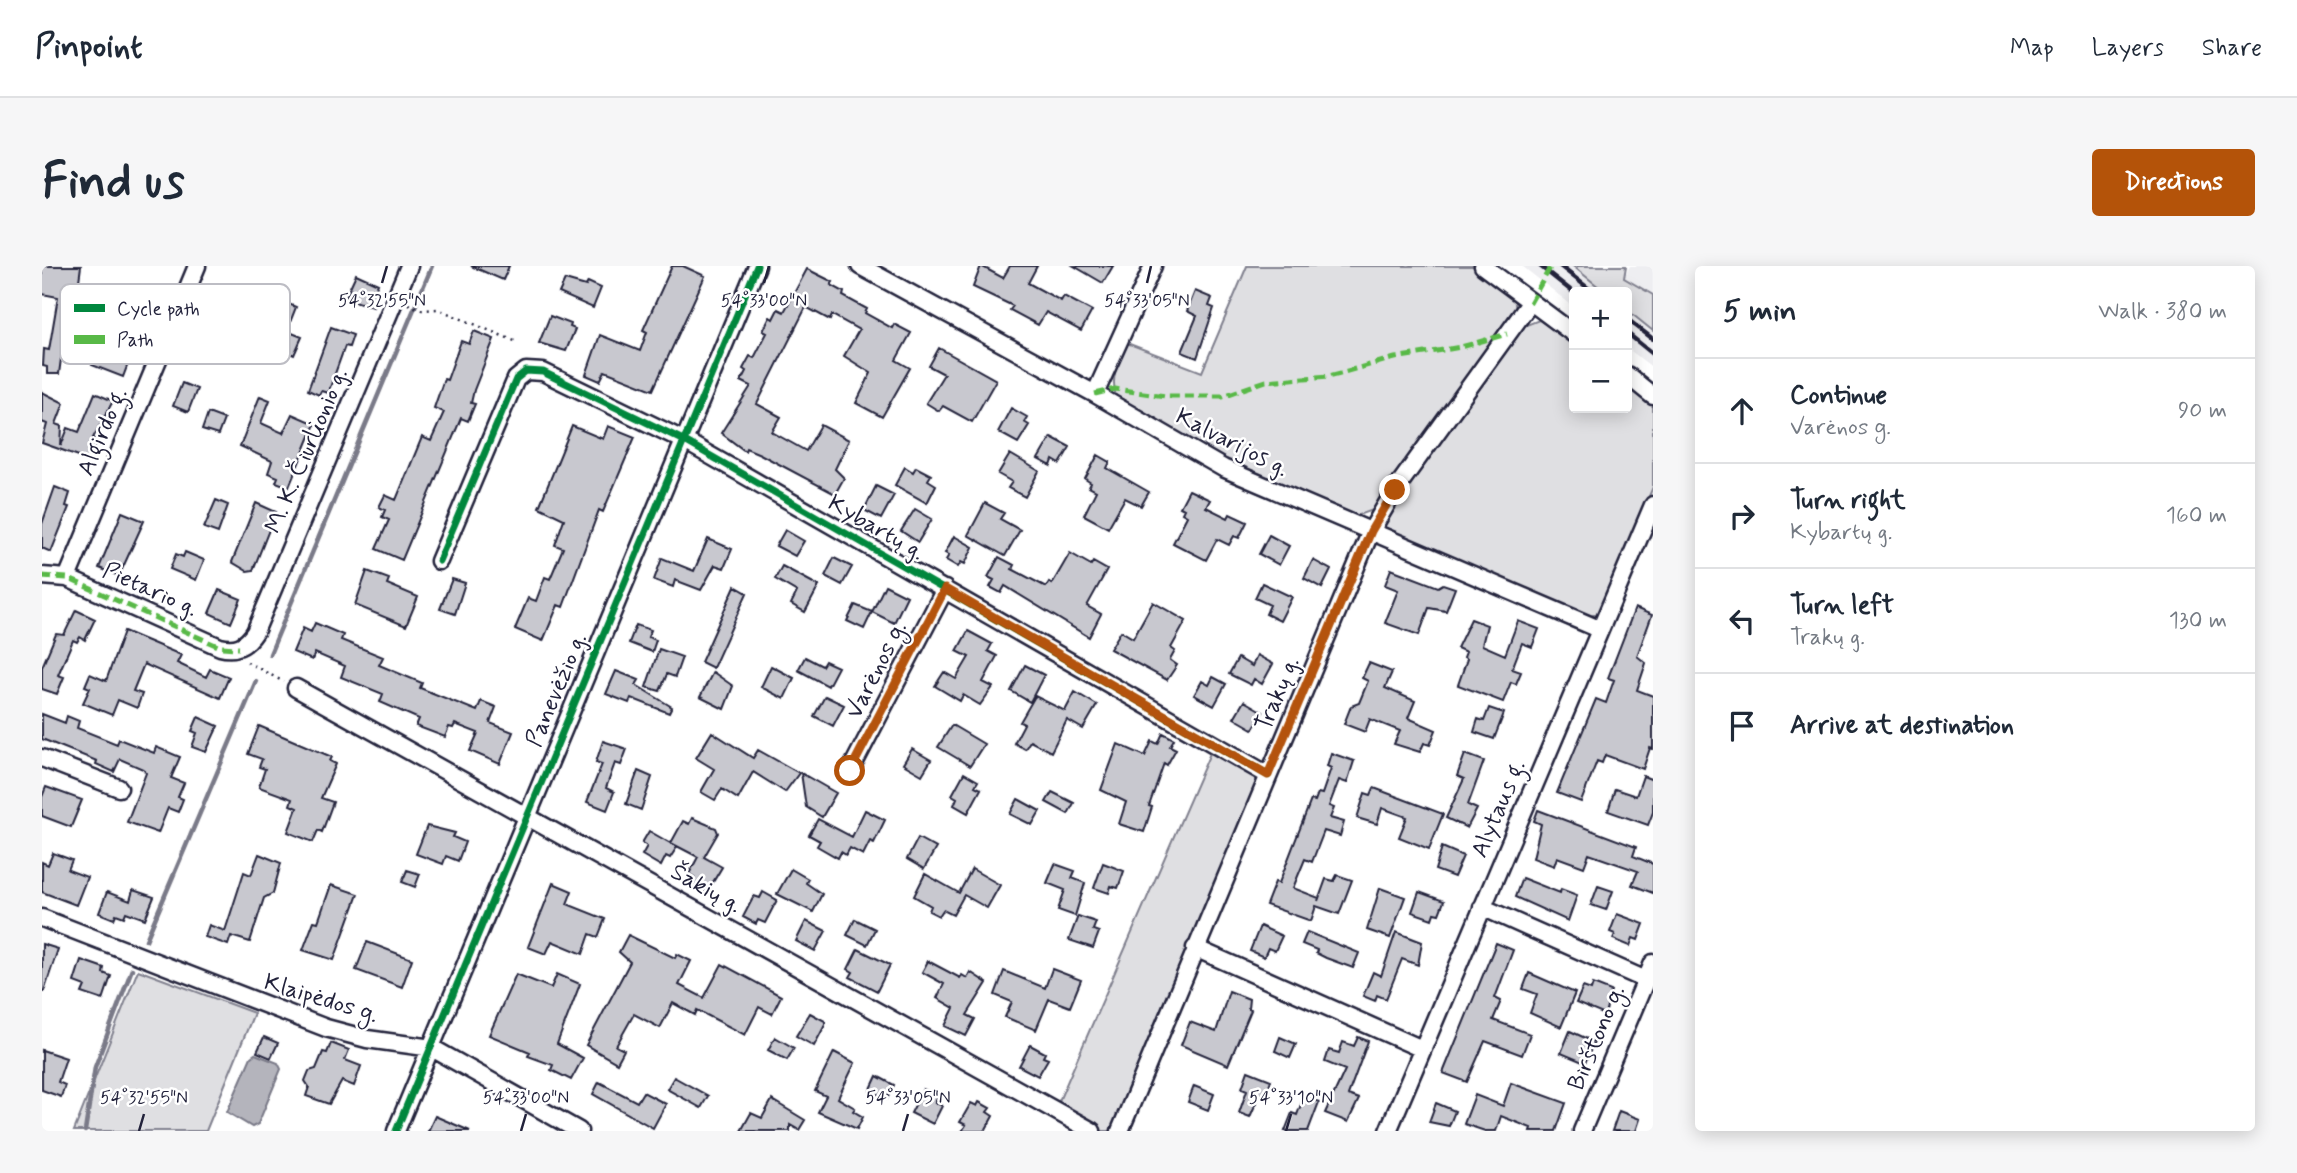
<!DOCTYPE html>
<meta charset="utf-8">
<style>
:root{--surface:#fff;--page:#f6f6f7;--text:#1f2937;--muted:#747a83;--line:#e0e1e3;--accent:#b45309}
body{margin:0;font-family:Mynerve,sans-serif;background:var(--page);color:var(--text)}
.controls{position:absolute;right:21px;top:21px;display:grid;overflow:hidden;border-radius:7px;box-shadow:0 4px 18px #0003}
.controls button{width:63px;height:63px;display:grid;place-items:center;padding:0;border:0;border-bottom:2px solid var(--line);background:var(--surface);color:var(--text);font:35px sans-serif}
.stop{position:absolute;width:21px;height:21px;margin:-16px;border:5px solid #b45309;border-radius:50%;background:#fff}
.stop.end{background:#b45309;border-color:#fff;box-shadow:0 2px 7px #0008}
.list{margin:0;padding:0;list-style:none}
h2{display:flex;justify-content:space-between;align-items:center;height:91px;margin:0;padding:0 28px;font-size:30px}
h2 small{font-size:23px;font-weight:400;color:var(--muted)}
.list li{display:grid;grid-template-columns:46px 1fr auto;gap:21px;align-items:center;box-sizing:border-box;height:105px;padding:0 28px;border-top:2px solid var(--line)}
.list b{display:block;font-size:26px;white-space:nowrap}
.list p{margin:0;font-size:23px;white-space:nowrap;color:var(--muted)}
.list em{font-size:23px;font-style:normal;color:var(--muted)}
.icon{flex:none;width:38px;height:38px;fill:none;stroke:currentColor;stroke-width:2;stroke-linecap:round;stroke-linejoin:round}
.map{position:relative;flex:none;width:1611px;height:865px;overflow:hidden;border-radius:7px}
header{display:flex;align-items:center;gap:42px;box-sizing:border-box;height:98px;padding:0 35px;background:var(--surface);border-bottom:2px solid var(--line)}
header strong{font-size:33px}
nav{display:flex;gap:38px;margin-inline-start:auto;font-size:24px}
.intro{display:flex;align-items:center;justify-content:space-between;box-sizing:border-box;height:168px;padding:0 42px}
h1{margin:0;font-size:49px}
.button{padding:18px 32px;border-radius:7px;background:var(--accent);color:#fff;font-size:24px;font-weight:700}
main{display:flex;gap:42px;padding:0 42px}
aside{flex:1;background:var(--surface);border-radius:7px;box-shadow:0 4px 18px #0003}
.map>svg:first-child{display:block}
</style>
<header>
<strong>Pinpoint</strong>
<nav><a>Map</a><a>Layers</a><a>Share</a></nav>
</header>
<div class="intro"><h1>Find us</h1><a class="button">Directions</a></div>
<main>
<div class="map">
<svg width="1611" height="865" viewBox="0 0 1611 865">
<rect width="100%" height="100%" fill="#fff"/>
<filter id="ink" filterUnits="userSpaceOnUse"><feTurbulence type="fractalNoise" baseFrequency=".0143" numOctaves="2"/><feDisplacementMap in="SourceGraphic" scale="14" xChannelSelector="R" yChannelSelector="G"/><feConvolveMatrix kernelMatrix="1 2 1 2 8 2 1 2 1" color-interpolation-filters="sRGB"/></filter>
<g filter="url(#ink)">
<path fill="#eeeef1" d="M1480,0H1531L1563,26H1532V41Z
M1588,0H1611V29L1581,12Z
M1585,44L1611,65V102L1585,82Z"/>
<path fill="#dfdfe2" stroke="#80808e" stroke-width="2" d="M1205,0H1432L1472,31L1474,44L1331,244L1312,251L1187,199L1075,133C1067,112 1076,96 1085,77L1160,106Z
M1531,0H1584L1582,12L1611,29V65L1585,44V26H1563Z
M1497,54L1532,78V142H1585V117L1611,137V221L1560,340L1554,348L1547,351L1345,264L1341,259L1408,158L1479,61Z
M1172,478L1226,509L1078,865H1050L1013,844Z
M96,704L212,747L164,865H32Z"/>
<path fill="#b4b4bc" stroke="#7a7a88" stroke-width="2" d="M213,788L236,797L239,803L216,858L210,861L185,846L209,791Z"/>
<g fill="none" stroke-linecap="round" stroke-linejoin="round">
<path stroke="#7a7a88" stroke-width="4.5" d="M228,388L390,0
M104,674L214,415
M43,865L53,801L90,703"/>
</g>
<path fill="#c8c8cf" stroke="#22223b" stroke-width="2" d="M0,0H39L33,45H28L25,94L19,93L17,108H5V101L1,100L2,83L7,84L16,31L0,28Z
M429,0H467L461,14Z
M630,0H641L663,10L611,124L563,105L558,115L544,109L558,69L598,85L605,66L601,64Z
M939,0L961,12L968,0H995L986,17L1019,35L1022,30L1050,45L1039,65L1004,46L996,59L968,44L971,40L931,21Z
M1032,0H1071L1061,17Z
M765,3L791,16L789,19L802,26L801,30L825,43L823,47L850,62L852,58L869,67L854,94L868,102L840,151L814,137L829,107L802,90L817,64L790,49L788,54L764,41L715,138L739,151L730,166L764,185L779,159L807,174L793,203L802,212L793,228L718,188L704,182L703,185L679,167L709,120L699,115L704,105L701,103L708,90L712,92L725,67L721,65L728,51L731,53L736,43L742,46Z
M314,8L336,18L332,26L336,28L331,41L303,32Z
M523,14L544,20L546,16L559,22L551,42L517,27Z
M212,24L254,41L245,64L222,55L214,73L210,71L204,83L197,80L194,87L156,74L166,49L193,60Z
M1153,25L1170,32L1167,40L1172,42L1155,92L1140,86L1155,50L1145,45Z
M508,50L529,58L528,61L533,63L524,85L497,77Z
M289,61L311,69L307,81L303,80L286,127L279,125L277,129L266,124Z
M64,62L95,74L81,111L50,99L57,83L47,79L41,71L63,66Z
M245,65L260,71L252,89L238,83Z
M432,65L452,73L432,124L429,137L433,138L426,155L419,152L360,294L334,283L347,254L340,251L343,244L337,241L343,229L354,234L380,171L389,175L402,146L392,142L402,113L405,114L419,75L427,78Z
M897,82L954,114L930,156L901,140L897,145L884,137L902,108L887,100Z
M140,117L155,123L146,146L131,140Z
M0,126L22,137L14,158L20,160L19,180L26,162L37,166L53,127L71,135L51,172L56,174L48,194L0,177L5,158L0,156Z
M218,130L228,134L219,157L241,167L250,148L273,158L247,221L234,216L236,211L226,207L230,195L198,180Z
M969,142L985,151L982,156L987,159L976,177L956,166Z
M166,147L182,153L176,169L160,164Z
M530,160L561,173L566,160L593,171L561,246L557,244L521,341L516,339L501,375L473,363L486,332L494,335L503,311L508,313L521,282L513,279L522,253L497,241Z
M1009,171L1028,181L1018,198L1011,194L1009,200L996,193Z
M968,188L997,205L983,231L966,222L970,216L956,208Z
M1056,189L1068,196L1065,202L1107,226L1099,240L1083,232L1066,262L1042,249L1054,225L1047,221L1049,217L1043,213Z
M863,201L871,206L874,201L889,209L886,214L894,219L885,237L853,219Z
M834,220L852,229L839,253L822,244Z
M13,221L28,227L24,240L27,241L9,286L0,282V258Z
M1147,224L1168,234L1164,241L1186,252L1188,248L1205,256L1197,272L1192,270L1187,279L1175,273L1164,294L1131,277L1145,250L1140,247L1142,243L1138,241Z
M174,234L186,239L176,267L162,262Z
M214,237L234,246L211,304L205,305L190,296Z
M943,237L962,247L958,253L978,264L963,290L926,269Z
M873,243L890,253L876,276L859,265Z
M80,246L102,255L77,310L57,302Z
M743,264L762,275L753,290L734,280Z
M1227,269L1247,280L1237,299L1217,288Z
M912,270L931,281L923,298L919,296L916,301L904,294L907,289L903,287Z
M666,273L690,283L682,302L673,299L659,324L633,314L631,321L612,314L620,292L652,305Z
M143,286L162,294L154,314L128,303L134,288L141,291Z
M1028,287L1049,299L1051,296L1065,304L1045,340L1059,348L1047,371L963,320L959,327L948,321L952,314L946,311L957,291L972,299L970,303L1004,321L1007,316L1010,318Z
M792,292L810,301L800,319L783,310Z
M1271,294L1289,304L1280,322L1262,312Z
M740,300L777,320L763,346L749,338L755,326L733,313Z
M1349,303L1396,321L1401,318L1413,322L1404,345L1387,342L1377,369L1343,357L1356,324L1343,319Z
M325,305L347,313L345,318L376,331L364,360L313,339Z
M410,313L423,317L413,348L398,343Z
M1220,317L1250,331L1238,355L1224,348L1228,339L1213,332Z
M843,319L865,330L852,357L830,346Z
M693,320L705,327L671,402L659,396Z
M177,324L199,333L189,357L167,347Z
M1111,336L1144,355L1129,382L1133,385L1128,394L1135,399L1125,414L1068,383L1079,365L1091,372Z
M813,339L830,346L822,363L805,355Z
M1593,342L1610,349L1595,390L1604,397L1595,424L1611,430V483L1608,482L1601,503L1563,489L1560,497L1555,495L1539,536L1515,527L1554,433L1564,437L1572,414L1566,412Z
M34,344L53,353L43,374L38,371L35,376L31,374L16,409L22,411L15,428L0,423V401L14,368L22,369Z
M1429,353L1445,359L1440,379L1463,389L1476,355L1497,363L1490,381L1480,377L1470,403L1479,406L1474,418L1469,416L1461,436L1416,419L1425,393L1422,391L1424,386L1415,382Z
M273,357L301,369L299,374L341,391L337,399L380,417L378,422L435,445L439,435L454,441L448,457L471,466L458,498L428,485L436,467L413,458L411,462L407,461L403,471L374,460L377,453L338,436L341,428L299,411L303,400L273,387L270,394L251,386L261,362L269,366Z
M594,359L609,364L606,371L614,374L610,386L587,377Z
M82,365L139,389L135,397L164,411L168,403L187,411L178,432L102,398L91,425L100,428L95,442L76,434L70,449L41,437L48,422L43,420L48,408L64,415Z
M926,365L950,378L946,385L955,390L941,416L951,421L938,439L921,429L918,435L893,420L902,406L914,413L927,391L915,385Z
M617,383L640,391L633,411L625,408L618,425L604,421Z
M1215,389L1231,398L1220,418L1212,413L1209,419L1187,408L1196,392L1210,400Z
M763,391L780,400L783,395L796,401L786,420L756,404Z
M1327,397L1350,406L1343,422L1373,435L1366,452L1394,464L1388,479L1382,477L1378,486L1352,478L1358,465L1328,453L1323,466L1302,458L1309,440L1317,437L1326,415L1320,412Z
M983,399L1002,409L988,436L969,425Z
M729,400L752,412L742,433L719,421Z
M574,405L597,414L594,419L630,441L627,447L589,432L587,437L564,428Z
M671,406L691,420L682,443L658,431Z
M1171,411L1184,418L1172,440L1152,429L1160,415L1167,419Z
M1033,426L1055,439L1041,463L1025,454L1009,486L988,475L983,483L972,477L982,458L978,456L993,430L1023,445Z
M783,430L802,439L791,460L772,450Z
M1202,435L1221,446L1211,463L1192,452Z
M1447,442L1462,447L1452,473L1432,466L1436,453L1442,455Z
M0,448L23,457L25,450L37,455L35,462L75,478L77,473L112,487L114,481L138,491L129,512L142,517L136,531L141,533L136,546L126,542L116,567L85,556L104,507L101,503L78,493L72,506L54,498L55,495L0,473Z
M156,451L176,460L164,486L150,481L155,467L150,465Z
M910,459L942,478L928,500L896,481Z
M217,460L290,491L288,495L294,498L279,532L291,536L280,566L276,564L271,576L246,566L255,542L248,539L250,533L217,521L223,503L217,501L220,493L206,488Z
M670,466L711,492L716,484L757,507L743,526L711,506L696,533L680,523L673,534L659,526L672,503L654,492Z
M1121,467L1132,473L1128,480L1134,483L1125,499L1122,497L1107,540L1110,541L1102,566L1077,558L1084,536L1059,524L1076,478L1103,490L1110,475L1116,478Z
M561,475L585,483L579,499L573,497L564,522L572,526L565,544L545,536L560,498L554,496Z
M870,483L889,494L880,509L861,498Z
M1289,487L1312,495L1305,517L1297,514L1287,540L1292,542L1288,552L1302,556L1298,570L1282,565L1270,596L1263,593L1251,622L1277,632L1276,635L1284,613L1292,615L1295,609L1310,614L1297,648L1274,640L1269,655L1224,639L1233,616L1237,617L1269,534L1273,535L1276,527L1280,528L1289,502L1285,500Z
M1423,488L1442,495L1426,539L1435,543L1425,562L1404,552L1422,513L1415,510Z
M596,505L610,511L599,544L584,538Z
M759,507L794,527L780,551L764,541Z
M922,507L936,515L933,520L939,523L926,547L912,539L915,532L910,529Z
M1601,510L1611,514V546L1606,559L1566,545L1573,523L1594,530Z
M4,521L40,534L29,561L0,550V531Z
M1332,522L1401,548L1387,583L1357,571L1365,551L1340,542L1335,558L1315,552L1323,527L1329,529Z
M1010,526L1032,537L1026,548L1004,536Z
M976,533L998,545L990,559L968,548Z
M823,544L843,554L832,577L828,575L821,589L808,582L804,589L799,586L796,592L775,580L778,575L767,569L776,553L810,571Z
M1496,544L1594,581L1591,590L1611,598V627L1590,619L1596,605L1547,588L1542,601L1515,591L1512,600L1491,592L1499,558L1492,555Z
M650,552L674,562L676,567L662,591L680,601L665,626L649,616L652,611L647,608L656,591L629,577L641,555L647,558Z
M385,560L413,567L411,571L423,576L416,595L404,590L401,598L374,588Z
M607,565L635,581L628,592L624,590L619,600L600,589L605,580L600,577Z
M876,572L894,582L882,603L865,593Z
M1400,581L1421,590L1412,611L1393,604Z
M11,587L30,594L26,604L45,611L34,639L0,626V596L6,599Z
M217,588L239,597L231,627L222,632L208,676L189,670L186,679L163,671L167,659L183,665L202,606L209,609Z
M1061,597L1082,605L1076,622L1069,620L1067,627L1052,622Z
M1013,598L1033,605L1030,612L1043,617L1033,650L1016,644L1023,624L1005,617Z
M749,603L766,613L764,617L780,628L771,646L735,628Z
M930,603L958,619L945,642L922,629L911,649L901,644L897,650L887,645L889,640L872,630L883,608L917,627Z
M365,604L378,608L373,621L360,616Z
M1480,612L1518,627L1519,623L1535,629L1526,655L1473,631Z
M511,617L530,625L525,638L563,653L556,671L548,668L541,688L510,675L504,688L486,681Z
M289,619L316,628L292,694L261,684L272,655L276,656Z
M1556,620L1571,625L1564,644L1549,639Z
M1338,622L1363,631L1348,672L1325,664Z
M91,624L112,631L103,653L84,646L82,651L74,648L72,653L57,647L65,626L88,635Z
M721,626L735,634L723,657L716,654L714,658L701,651L712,630L718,632Z
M1377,626L1402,635L1397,648L1392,647L1390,653L1370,646Z
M1575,648L1602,658L1596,674L1591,672L1588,680L1571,673L1573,668L1568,666Z
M1036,650L1054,656L1051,664L1057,666L1051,682L1027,674Z
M813,653L833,663L825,679L805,669Z
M764,655L784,665L773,685L754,675Z
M1218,660L1240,670L1233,685L1226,682L1222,691L1208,685Z
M1265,666L1317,687L1311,702L1284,692L1274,687L1275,684L1260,678Z
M1354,666L1380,676L1376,699L1360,693L1344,733L1335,729L1333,735L1321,730L1331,706L1339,710Z
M586,669L633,692L635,688L649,695L637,719L662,732L680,698L739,730L730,748L717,741L703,769L655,744L653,749L631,737L618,762L592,748L574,780L582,784L575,797L544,779L588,696L577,686Z
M325,676L370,693L360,721L314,704Z
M1454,677L1471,684L1453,732L1459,735L1451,754L1488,768L1480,789L1443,775L1425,816L1401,807Z
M0,678L16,683L2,725H0Z
M816,683L848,699L835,725L808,711L811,706L806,703Z
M39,694L62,702L61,707L69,710L61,734L40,727L43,720L32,716Z
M886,695L918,712L920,709L925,712L928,706L945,717L925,749L933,753L924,770L903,760L912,742L895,732L902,718L880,706Z
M1010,703L1039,714L1028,741L1007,733L994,764L963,751L970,736L953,729L962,705L1003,722Z
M1487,707L1533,727L1519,761L1488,747L1495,728L1481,723Z
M474,708L509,722L515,708L538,718L515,778L541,792L529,814L509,804L511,799L486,790L488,786L447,769Z
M1551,718L1569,725L1563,749L1534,737L1541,721L1549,724Z
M1187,725L1207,733L1206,743L1209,744L1186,799L1139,779L1148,756L1174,766Z
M768,747L783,755V759L772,780L754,770Z
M1528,765L1552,776L1543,797L1519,787Z
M222,771L236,777L229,792L215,786Z
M733,771L752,782L745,794L726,784Z
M1238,771L1254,778L1248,792L1233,785Z
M1316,771L1326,775L1306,829L1317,833L1306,856L1283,847L1303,804L1283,796L1287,784L1297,787L1301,776L1312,780Z
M289,777L307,784L303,794L319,800L312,820L300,815L287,838L264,830L267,821L263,815L267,805L274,803L281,786L285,787Z
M988,779L1003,787L1001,791L1006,793L996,810L977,800Z
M0,784L24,792L16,816L23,819L19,831L0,824Z
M792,786L813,797L796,832L813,842L811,845L821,851L815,863L776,846L784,830L773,825Z
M1206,805L1229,814L1224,828L1217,830L1208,851L1197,847L1205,824L1200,822Z
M835,810L852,819L845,833L828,825Z
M632,811L666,830L659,842L625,823Z
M557,816L595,836L601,826L624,838L611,862L551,828Z
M1469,817L1524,837L1514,865H1488L1489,862L1459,850L1454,865H1443L1422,858L1433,829L1461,840Z
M1152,820L1172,828L1166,844L1146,836Z
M881,823L896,830L893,836L900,840L891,858L869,847Z
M1262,830L1277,836L1266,865H1243L1250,847L1255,849Z
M730,834L763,854L757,864L748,859V865H699L709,847L720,852Z
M937,836L948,842L945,846L951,850L943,865H920L924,859L918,856L929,837L935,840Z
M1394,837L1413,845L1407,860L1387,856Z
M1577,845L1598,853L1594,865H1570Z
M393,850L428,865H386Z"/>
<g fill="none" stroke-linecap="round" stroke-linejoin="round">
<defs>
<path id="minor" d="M818,0L1053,128L1181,202L1557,363
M1441,0L1532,68
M1585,109L1611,130
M1053,128L1111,0
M397,295L474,113L484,105L501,106L641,174L1226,509
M0,310L25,312L178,381C194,385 204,380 213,366L367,0
M25,312L155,0
M254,422L1050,865
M0,492L77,522
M808,505L903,323
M1440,641L1604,714
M0,652L284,762L325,773L390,782L537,865
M1153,682L1380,783
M354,865L715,0
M1078,865L1329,265L1353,224L1488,37
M1346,865L1611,239
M1540,865L1611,697"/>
</defs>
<use href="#minor" stroke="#22223b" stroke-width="21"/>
<path stroke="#22223b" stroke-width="2.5" stroke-dasharray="2 5" stroke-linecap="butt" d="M366,38L380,44L396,43L475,76
M205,396L242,416"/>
<use href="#minor" stroke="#fff" stroke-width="16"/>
<path stroke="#22223b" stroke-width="4.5" d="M1498,0L1532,27
M1518,0L1551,26
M1585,53L1611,73
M1585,67L1611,88"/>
<path stroke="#58b947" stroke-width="5" stroke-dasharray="10 5" stroke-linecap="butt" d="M1488,37L1509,0
M1053,128L1073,123L1123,130H1181L1224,115L1287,110L1353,92L1419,81L1465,68
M0,310L25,312L178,381L197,382"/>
<defs>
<path id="cycleway" d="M397,295L474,113L484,105L501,106L641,174L1226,509
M354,865L715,0"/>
</defs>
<use href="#cycleway" stroke="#fff" stroke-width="11"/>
<use href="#cycleway" stroke="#00873e" stroke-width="7"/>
</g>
</g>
<g fill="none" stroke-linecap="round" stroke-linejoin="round" filter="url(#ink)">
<path stroke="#b45309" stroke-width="9" d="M808,505L903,323L1226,509L1329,265L1353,224"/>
</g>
<path fill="none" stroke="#22223b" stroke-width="2.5" d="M340,17L345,0M722,17L727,0M1105,17L1109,0M97,865L102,848M479,865L484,848M861,865L866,848M1244,865L1249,848"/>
<g text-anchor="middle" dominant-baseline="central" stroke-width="5" stroke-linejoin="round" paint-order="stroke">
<g font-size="24" fill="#22223b" stroke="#fff">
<text transform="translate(61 166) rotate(-67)">Algirdo g.</text>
<text transform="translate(1190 177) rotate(27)">Kalvarijos g.</text>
<text transform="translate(265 185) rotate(-67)">M. K. Čiurlionio g.</text>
<text transform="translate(834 262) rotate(30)">Kybartų g.</text>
<text transform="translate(108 324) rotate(24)">Pietario g.</text>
<text transform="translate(835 404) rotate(-63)">Varėnos g.</text>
<text transform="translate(515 424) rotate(-67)">Panevėžio g.</text>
<text transform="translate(1236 428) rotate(-67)">Trakų g.</text>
<text transform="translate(1457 543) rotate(-67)">Alytaus g.</text>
<text transform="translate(664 623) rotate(29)">Šakių g.</text>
<text transform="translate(279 733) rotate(17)">Klaipėdos g.</text>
<text transform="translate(1555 772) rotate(-67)">Birštono g.</text>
</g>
</g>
<rect x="18" y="18" width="230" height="80" rx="10" fill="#fff" stroke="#bdbdc4" stroke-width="2"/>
<rect x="32" y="38" width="31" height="8" fill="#00873e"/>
<rect x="32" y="69" width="31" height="9" fill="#58b947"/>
<g font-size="19" fill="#22223b">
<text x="75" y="49">Cycle path</text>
<text x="75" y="80">Path</text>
</g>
<g font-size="18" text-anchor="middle" fill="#22223b" stroke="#fff" stroke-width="5" stroke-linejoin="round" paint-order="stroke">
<text x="340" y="40">54°32'55"N</text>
<text x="722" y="40">54°33'00"N</text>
<text x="1105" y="40">54°33'05"N</text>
<text x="102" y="837">54°32'55"N</text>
<text x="484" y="837">54°33'00"N</text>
<text x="866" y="837">54°33'05"N</text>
<text x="1249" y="837">54°33'10"N</text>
</g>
</svg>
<div class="controls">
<button>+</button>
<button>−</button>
</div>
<div class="stop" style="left:808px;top:505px"></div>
<div class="stop end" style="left:1353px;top:224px"></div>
</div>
<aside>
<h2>5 min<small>Walk · 380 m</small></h2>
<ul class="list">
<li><svg class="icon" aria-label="ahead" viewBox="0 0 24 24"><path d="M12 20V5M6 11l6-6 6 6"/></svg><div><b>Continue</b><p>Varėnos g.</p></div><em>90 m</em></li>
<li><svg class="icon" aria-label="right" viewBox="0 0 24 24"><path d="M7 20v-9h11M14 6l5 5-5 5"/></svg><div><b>Turn right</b><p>Kybartų g.</p></div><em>160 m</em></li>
<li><svg class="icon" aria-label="left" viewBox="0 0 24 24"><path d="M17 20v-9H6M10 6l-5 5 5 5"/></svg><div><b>Turn left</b><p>Trakų g.</p></div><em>130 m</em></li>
<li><svg class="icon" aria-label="arrive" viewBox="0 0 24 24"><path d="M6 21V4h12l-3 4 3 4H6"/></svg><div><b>Arrive at destination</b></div></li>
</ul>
</aside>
</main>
